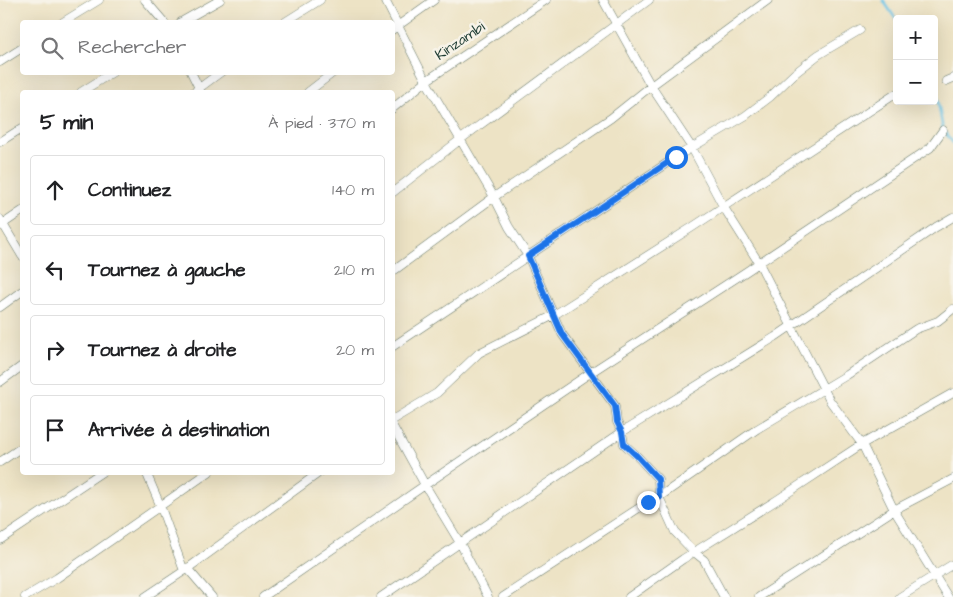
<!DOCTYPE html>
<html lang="fr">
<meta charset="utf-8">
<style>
:root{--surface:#fff;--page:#f2f2f2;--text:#202124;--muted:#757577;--line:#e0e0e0}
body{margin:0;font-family:"Architects Daughter",sans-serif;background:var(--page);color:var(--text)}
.controls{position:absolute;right:15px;top:15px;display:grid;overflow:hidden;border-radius:5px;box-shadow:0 5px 20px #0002}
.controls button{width:45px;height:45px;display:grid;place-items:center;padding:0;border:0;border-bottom:1px solid var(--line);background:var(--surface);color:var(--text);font:25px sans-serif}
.stop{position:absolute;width:15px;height:15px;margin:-11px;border:4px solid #1a73e8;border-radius:50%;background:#fff}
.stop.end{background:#1a73e8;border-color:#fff;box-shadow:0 1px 5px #0008}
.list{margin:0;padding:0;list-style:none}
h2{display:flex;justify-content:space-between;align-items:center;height:65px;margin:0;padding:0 20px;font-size:21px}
h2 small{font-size:16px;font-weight:400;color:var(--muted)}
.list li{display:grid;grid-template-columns:32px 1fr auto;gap:15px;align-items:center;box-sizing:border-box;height:70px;margin:0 10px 10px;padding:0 10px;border:1px solid var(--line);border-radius:5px}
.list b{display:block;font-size:19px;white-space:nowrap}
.list em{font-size:16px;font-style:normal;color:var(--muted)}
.icon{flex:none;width:28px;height:28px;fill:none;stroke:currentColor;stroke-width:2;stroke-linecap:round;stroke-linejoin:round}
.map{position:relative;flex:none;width:953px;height:597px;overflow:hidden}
.search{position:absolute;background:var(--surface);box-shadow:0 5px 20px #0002;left:20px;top:20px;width:375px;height:55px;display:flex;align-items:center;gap:12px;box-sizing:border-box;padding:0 18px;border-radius:5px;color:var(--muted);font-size:19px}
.panel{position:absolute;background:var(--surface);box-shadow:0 5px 20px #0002;left:20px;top:90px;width:375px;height:385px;border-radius:5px}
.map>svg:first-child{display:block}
</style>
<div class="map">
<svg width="953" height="597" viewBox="0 0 953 597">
<rect width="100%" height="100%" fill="#f7f3e8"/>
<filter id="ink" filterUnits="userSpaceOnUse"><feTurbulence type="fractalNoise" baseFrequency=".02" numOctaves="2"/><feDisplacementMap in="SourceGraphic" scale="10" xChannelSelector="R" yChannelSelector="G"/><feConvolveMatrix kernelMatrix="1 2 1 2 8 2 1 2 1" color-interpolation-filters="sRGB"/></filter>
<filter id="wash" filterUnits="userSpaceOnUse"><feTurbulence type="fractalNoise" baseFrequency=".0096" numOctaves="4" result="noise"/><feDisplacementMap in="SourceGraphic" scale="20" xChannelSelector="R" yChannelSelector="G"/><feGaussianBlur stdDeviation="1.12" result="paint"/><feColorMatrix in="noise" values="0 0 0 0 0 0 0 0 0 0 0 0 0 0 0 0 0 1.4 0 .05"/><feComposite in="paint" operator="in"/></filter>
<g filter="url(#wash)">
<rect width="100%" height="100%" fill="#ede3c5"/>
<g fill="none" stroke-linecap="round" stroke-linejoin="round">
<path stroke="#6ac5e8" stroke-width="2.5" d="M883,0L897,21
M934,80L943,130L953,143"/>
</g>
</g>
<g filter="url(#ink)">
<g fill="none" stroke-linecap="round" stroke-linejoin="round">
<defs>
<path id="minor" d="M145,0L164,22
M385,0L426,81L494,197L509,227L528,256L562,334L615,406L617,422L622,432L624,444L637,456L658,479L659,497L675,532L694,552L704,560L724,597
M603,0L651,86L692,148L723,206L759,263L830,401L862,444L894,510L948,597
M63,22L99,0
M181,22L220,0
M285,22L320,0
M392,30L434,0
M0,62L22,48
M191,72L201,92
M946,81L953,78
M81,92L113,72
M194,92L221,72
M308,92L334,72
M392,109L426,81L546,0
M0,142L22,128
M392,193L461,139L649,0
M0,219L22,256
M0,226L22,211
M392,272L494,197L611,118L651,86L768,0
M0,307L22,291
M392,347L676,157L745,116L770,97L794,74L818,55L860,30
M0,382L22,366
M392,420L437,393L479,353L554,315L691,228L897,93
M392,425L425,485L460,543L488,597
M0,462L22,447
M146,472L160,505L184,571
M0,540L102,472
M187,568L212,597
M25,597L57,578L209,472
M145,597L184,571L320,472
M263,597L425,485L590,373L747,271L930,148L943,130
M381,597L622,432L775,337L936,227L953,217
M503,597L648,502L659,497L757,429L847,375L916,329L938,321L953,309
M629,597L683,559L777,500L862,444L953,393
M759,597L894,510L953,479
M900,597L953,564"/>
</defs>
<use href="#minor" stroke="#677767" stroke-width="9"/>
<use href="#minor" stroke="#fff" stroke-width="8"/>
</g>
</g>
<g fill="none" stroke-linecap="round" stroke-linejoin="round" filter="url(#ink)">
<path stroke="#1a73e8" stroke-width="6" d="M648,502L659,497L658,479L637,456L624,444L622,432L617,422L615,406L562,334L528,256L676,157"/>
</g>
<g text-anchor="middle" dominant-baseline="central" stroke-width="5" stroke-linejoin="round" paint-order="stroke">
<g font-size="15" fill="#1f3d34" stroke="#f7f3e8">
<text transform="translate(460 41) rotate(-34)">Kinzambi</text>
</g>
</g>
</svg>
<div class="controls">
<button>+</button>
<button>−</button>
</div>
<div class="stop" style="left:676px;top:157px"></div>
<div class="stop end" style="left:648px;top:502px"></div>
<div class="search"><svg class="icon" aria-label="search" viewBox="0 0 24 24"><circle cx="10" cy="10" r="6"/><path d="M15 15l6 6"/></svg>Rechercher</div>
<section class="panel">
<h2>5 min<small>À pied · 370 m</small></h2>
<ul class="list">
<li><svg class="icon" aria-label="ahead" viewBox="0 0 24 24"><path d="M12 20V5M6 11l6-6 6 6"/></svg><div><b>Continuez</b></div><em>140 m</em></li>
<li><svg class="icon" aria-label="left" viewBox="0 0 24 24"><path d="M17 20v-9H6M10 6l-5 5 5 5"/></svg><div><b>Tournez à gauche</b></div><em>210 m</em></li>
<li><svg class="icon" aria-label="right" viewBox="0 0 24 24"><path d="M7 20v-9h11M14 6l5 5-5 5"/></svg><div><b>Tournez à droite</b></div><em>20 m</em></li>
<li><svg class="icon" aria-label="arrive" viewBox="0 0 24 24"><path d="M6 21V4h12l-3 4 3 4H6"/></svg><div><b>Arrivée à destination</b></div></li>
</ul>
</section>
</div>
